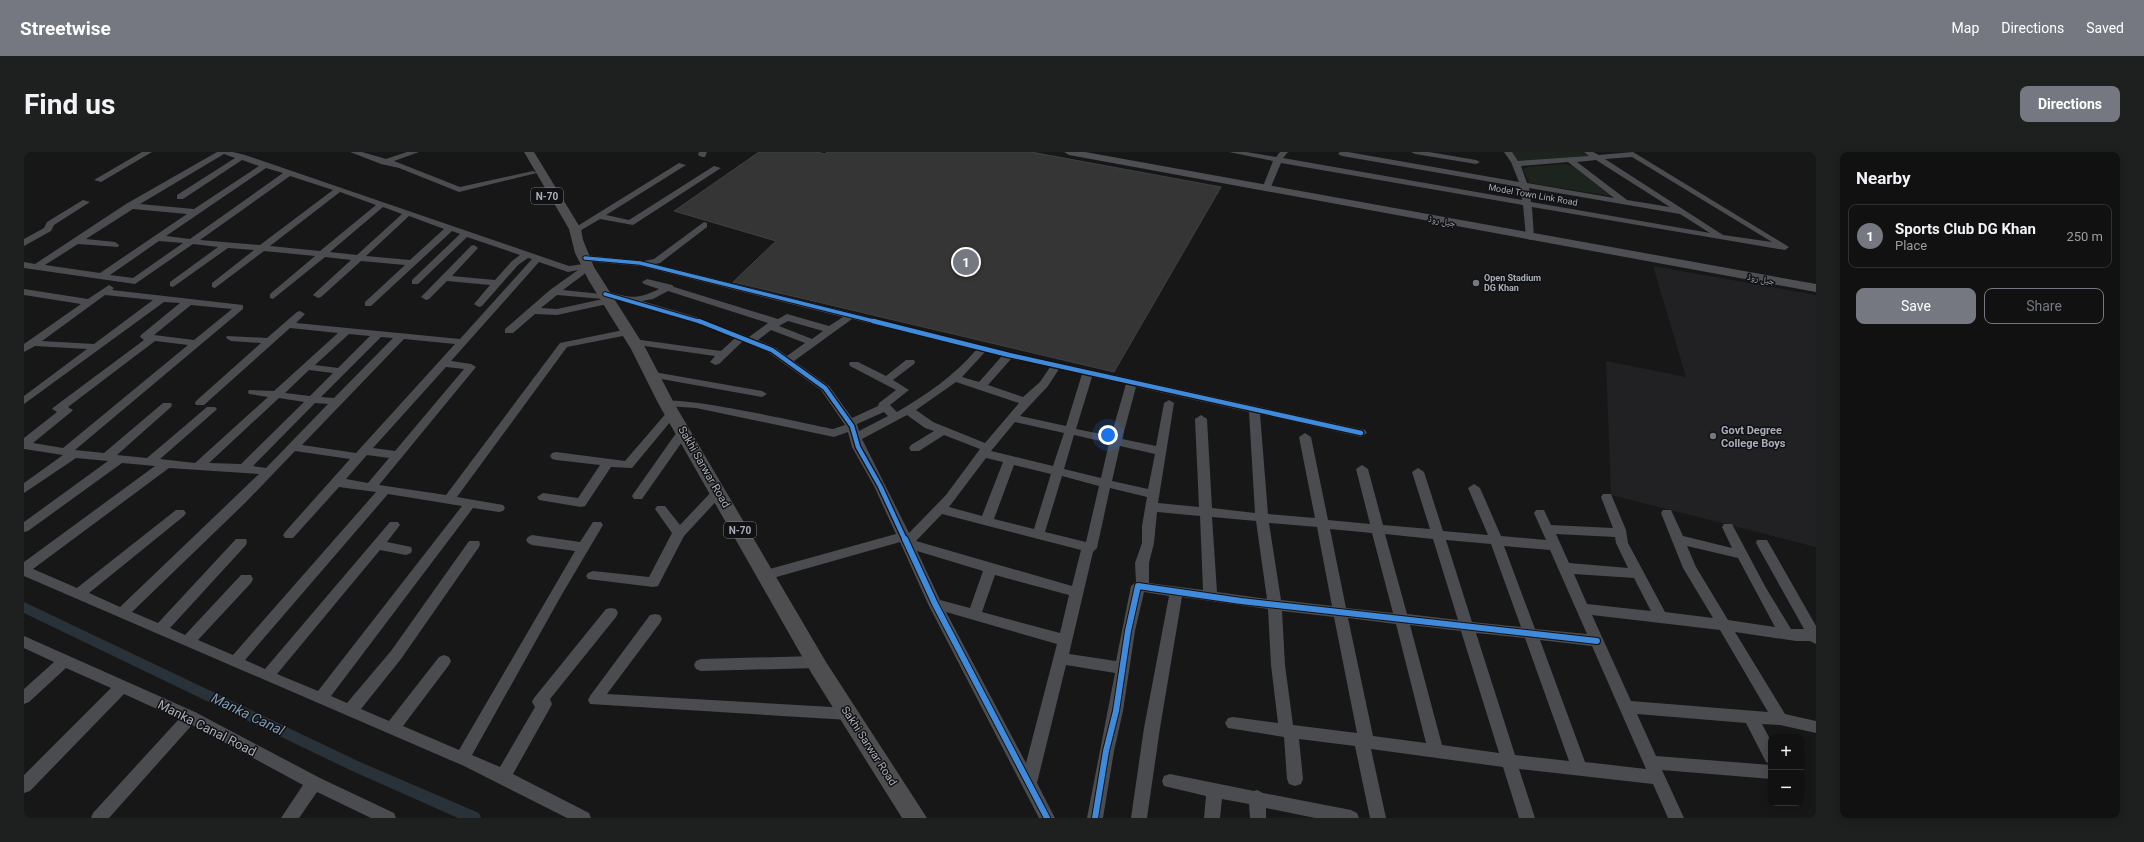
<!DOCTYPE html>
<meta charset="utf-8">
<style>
:root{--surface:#111;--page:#1e1f1f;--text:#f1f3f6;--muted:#9c9d9f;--line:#303131;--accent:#757880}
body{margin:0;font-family:Roboto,"Noto Naskh Arabic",sans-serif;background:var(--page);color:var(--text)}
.controls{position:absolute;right:12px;bottom:12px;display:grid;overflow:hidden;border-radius:8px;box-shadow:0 2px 10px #0003}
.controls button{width:36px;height:36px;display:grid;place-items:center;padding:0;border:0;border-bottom:1px solid var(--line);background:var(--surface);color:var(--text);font:20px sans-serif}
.you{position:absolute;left:1084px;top:283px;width:14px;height:14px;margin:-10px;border:3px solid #fff;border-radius:50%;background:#1a73e8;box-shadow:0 0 0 6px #1a73e833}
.badge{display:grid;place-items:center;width:26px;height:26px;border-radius:50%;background:var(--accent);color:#fff;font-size:13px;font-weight:700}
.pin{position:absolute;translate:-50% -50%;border:2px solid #fff;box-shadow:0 1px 4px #0006}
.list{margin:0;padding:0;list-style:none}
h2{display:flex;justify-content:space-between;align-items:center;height:52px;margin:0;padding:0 16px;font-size:17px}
h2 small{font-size:13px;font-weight:400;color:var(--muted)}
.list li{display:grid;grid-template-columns:26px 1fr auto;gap:12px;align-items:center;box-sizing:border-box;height:64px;margin:0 8px 8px;padding:0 8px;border:1px solid var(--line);border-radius:8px}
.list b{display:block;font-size:15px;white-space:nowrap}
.list p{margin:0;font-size:13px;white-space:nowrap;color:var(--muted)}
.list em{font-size:13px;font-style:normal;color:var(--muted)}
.actions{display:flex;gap:8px;padding:12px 16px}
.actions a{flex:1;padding:9px 0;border:1px solid var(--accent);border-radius:8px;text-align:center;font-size:14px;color:var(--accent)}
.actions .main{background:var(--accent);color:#fff}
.map{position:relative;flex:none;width:1792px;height:666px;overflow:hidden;border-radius:8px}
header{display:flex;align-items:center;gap:24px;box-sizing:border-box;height:56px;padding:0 20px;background:var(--accent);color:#fff}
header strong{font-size:19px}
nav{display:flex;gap:22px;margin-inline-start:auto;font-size:14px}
.intro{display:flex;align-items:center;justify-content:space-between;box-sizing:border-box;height:96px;padding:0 24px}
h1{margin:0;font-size:28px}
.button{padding:10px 18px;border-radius:8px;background:var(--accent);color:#fff;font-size:14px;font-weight:700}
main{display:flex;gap:24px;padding:0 24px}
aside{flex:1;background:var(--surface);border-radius:8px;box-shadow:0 2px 10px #0003}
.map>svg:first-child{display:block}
</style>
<header>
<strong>Streetwise</strong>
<nav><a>Map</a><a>Directions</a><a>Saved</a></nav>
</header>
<div class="intro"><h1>Find us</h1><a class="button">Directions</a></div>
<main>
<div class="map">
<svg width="1792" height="666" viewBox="0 0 1792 666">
<rect width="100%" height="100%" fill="#171717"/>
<path fill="#212123" d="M1629,114L1792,143V395L1587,343L1582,209L1662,225Z"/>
<path fill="#1d241e" d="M1488,0H1559L1567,5L1495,10Z
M1540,12L1549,14L1587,44L1506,31L1499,17L1504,15Z"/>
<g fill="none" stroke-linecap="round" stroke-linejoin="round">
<path fill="#2a3239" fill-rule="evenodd" d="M0,450L336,610L455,661L457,666H434L326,618L0,461Z"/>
</g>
<path fill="#353536" stroke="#3f4043" d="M735,0H793L801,2L803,0H1007L1197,35L1090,220L709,130L752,89L650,59Z"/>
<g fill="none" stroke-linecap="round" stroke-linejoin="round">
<path fill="#4b4c50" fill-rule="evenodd" d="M118,0H128L77,30L70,28Z
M193,0H209L221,3L545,114L567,111V117L539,138L577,142L581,139C605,145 611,149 635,137L620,132L618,130L623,127L648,133L650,135L754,167L763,162L805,174L819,165L616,114L561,109L556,106L561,103L620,109L630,107L680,70L683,71V75L636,111L631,112L985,200L1341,278L1343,281L1337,285L1236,262L1244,362L1291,366L1275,285L1281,281L1287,285L1304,368L1346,372L1332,317L1338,313L1344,317L1359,373L1406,377L1388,320L1394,316L1400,320L1419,379L1464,383L1444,336L1450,332L1456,336L1477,384L1522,388L1510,361L1512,358H1520L1527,373L1589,376L1577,345L1579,342H1587L1602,378L1604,391L1641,460L1689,466L1659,416L1637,361L1639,358H1647L1659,384L1708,396L1698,375L1700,372H1708L1742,436L1767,477H1780L1732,391L1733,388H1743L1792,474V492L1786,489H1772L1711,480L1761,562L1792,569V581L1756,573L1738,572L1747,589V612L1742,610L1722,571L1613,562L1632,604L1747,613V627L1638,618L1660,666H1644L1629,632L1495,617L1511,666H1495L1479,615L1347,597L1362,666H1346L1331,594L1275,587L1279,627L1277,632L1271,634L1265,632L1263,627L1260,585L1204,576L1201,571L1204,566L1209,565L1254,571L1247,513L1244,457L1158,445L1136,576L1123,666H1107L1120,576L1145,444L1120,440L1111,479L1099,559L1090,599L1079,666H1063L1091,521L1042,513L1013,631L1031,666H1015L904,452L876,390L742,428L737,426L735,423L737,420L742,418L872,382L850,334L828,295L824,280L810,285L672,256L642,254L637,251C645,240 788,273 809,277L821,273L797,238L744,200L719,189L695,212L691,213L686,210L691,204L606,192V188L610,187L697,199L711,186L666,169L589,147L588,151L533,163L511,162L489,181H481V177L526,138L554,118L544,120L515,110L427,209L447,212L452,215L355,333L422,343L536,191L604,177L609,180L604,183L543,195L433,345L479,353L481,356L479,359L475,360L449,356L307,544L323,551L367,499L445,389H455L456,392L455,395L377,507L337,557L365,569L415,505L420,503L425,505L427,509L425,513L379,574L435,598L551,399L508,393L504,391L502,388L504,385L508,383L556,390L569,370H577L579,373L537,444L448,603L476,615L511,555L508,550L510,546L582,457L587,456L592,457L594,461L592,465L526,547L528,552L526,556L489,622L565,661L567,666H543L440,614L0,424V410L131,314L98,311L4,379L0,380V370L84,309L52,306L0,341V331L39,303L0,297V286L33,260L28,257L30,255L120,188L116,185L117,183L156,151L140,150L0,252V244L63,197L11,194L0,200V192L57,152L0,143V137L64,147L85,133L90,136L88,138L219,153V157L51,298L80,301L139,251H147L148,253L147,255L93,303L123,306L183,255H191L193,257L191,259L136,307L171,311L244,245L225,242L224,240L225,238L250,239L314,181L266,176L180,253H172L171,251L172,249L237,191L207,189L202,186L203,184L243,186L273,160L276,159L281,162L272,171L436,187L508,107L504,106L494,113L458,154L455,155L450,152L466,133L423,129L405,147L402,148L397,145L447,94L450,93L454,96L428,124L471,128L488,109L496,103L443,85L394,132H388V128L436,82L428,79L347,154H341V150L381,113L337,109L297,145L294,146L289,143L291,141L327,108L301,105L249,147L246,146V142L291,104L240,99L191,136L188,135V131L230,98L204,96L149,135L146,134V130L194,95L169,92L111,132L0,116V110L11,112L102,52ZM200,2L211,6L153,43V47H159L218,8L235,14L170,57L116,52ZM242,16L259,21L166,87L142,84ZM266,24L309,38L236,93L176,88ZM316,40L352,53L296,99L246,94ZM359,55L378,62L333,103L306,100ZM109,57L163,62L76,121L21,113L54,92L94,95L95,93L91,90L62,87ZM385,64L420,77L386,108L342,104ZM135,89L159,91L109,126L86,123ZM644,139L744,171L725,185L672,165L618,149L629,147ZM81,143L129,148L70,192L18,189ZM533,143L579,147L533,157L517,156ZM167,153L208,157L170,188L130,183ZM828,167L952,198C930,224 902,243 873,260L866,253L885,238L869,228L890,212L891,210L890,208H882L862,224L834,210H826L825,212L826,214L872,238L855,251L854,254L828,266L805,234L770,209ZM764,169L799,179L788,187L755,174ZM747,178L781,191L763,204L752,196L734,188ZM325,182L346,184L314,216L291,213ZM357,185L369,186L310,246L297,245ZM380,187L431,192L332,301L278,293ZM131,189L164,193L39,296L9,291L47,260L49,258L44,255ZM961,200L978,204L955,230L938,225ZM987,207L1026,215L1016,230L999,245L964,233ZM422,215L440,217L371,299L349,296ZM1035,217L1058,222L1042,274L996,264L1024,234ZM285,218L309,221L286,244L261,241ZM1068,225L1102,232L1087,284L1052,277ZM932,230L995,251L961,291L909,270L892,258ZM1112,235L1225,260L1231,361L1188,356L1183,267L1177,263L1171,267L1175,355L1134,351L1150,251L1145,248L1140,251L1132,294L1098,287ZM255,246L280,250L217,312L185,311ZM291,251L304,252L242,316L229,314ZM860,260L864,264L835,279L833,272ZM883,263L901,276L910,279L887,293L885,296L887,299H895L920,283L956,297L922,343L885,381L838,287ZM991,270L1040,281L1029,314L967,299ZM1050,283L1085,291L1077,326L1040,317ZM1096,294L1131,302L1124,337L1088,329ZM271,299L326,307L261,380L259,383L261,386H269L315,335L352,340L209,503L174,488L227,431L229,427L227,423H217L161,483L146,476L222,393L223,390L222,387H212L134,471L108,460L221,351ZM343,303L365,306L344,331L322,327ZM962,306L979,310L958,364L925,355ZM990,313L1027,322L1010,377L970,367ZM145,316L235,322L96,455L65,441L160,364L162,361L160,358H152L53,436L9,417ZM1038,324L1075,334L1062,390L1021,380ZM1086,336L1123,345L1118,374V391L1111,411L1112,430L1107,434L1092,509L1045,502L1069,400L1073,396ZM364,342L438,354L294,539L253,522L356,398L382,403L387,401L388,398L387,395L363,390L376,373L374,370H366L241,517L221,508ZM1133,360L1176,364L1179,438L1125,431V411L1130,391ZM918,362L1057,398L1048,434L892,389ZM1188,365L1232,369L1243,447L1193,440ZM1245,371L1293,375L1308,454L1257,448ZM1306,377L1348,381L1369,461L1322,456ZM1361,382L1409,387L1434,468L1383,462ZM1532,382L1591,385L1592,391L1604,416L1545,411ZM1422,388L1467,392L1497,475L1448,470ZM1480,394L1526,398L1563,482L1511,477ZM1663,394L1714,406L1751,475L1704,468L1672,415ZM893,399L959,419L946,456L916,448ZM1550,422L1610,426L1627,459L1563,452ZM971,423L1045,443L1036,481L958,460ZM1258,459L1310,465L1333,581L1269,573L1261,513ZM922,460L1033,492L1002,611ZM1568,463L1696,478L1744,560L1607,549ZM1324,466L1372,472L1402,591L1349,584ZM1386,473L1437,479L1475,601L1418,593ZM1452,481L1501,486L1545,609L1491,603ZM1516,488L1568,494L1622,617L1561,610Z
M326,0H338L362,7L383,0H395L370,9L436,35L509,19L513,21L435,40L375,16L357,12Z
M675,0H683L681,5H678L674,3Z
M1205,0H1222L1252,5L1256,0H1264L1259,6L1498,48L1496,35L1318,4L1314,2L1316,0H1324L1495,30L1487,10L1480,0H1488L1494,9L1565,4L1560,0H1569L1575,3L1609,0L1765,95L1761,98L1508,55L1510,85L1506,88L1502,85L1499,53L1257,11L1246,37L1242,39L1238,37L1249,9ZM1608,5L1748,90L1699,83L1581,7ZM1572,8L1646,55L1603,48L1553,10ZM1544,10L1590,46L1503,31L1497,14ZM1505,36L1656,62L1686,81L1507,50Z
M1387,0H1405L1452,8L1456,10L1452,12L1391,2Z
M655,11L662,13L582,63L605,68L690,14L697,16L609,73L576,67L554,80L547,78Z
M59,48L66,50L30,73L27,79L0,94V87L20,76L23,70Z
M630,220L738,239L743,242L738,245L626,225L625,223L626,221Z
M648,258L652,259L654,261L652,263L608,316L587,315L561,354L557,355L515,348L513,345L519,341L554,346L576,313L532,308L528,307L526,304L528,301L532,300L601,309L644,259Z
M659,276L665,280L618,347H610L608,344L610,341L655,277Z
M694,336L698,337L700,340L698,343L660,384L634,434L629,435L564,427L562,424L564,421L569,419L625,425L648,381L631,357L633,354H641L656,373L690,337Z
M631,462L636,463L638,467L636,471L583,542L825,556L830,558L832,562L830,566L825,568L566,552L564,548L566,544L626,463Z
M0,484L171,560L296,626L370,661L372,666H347L293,640L275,666H257L279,633L168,573L85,666H67L69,661L155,567L100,542L6,639L0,641V623L87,536L42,516L5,550L0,552V537L30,510L0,496Z
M792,504L797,506L799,510L797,514L792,516L677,519L672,517L670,513L672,509L677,507Z
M1146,622L1230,639L1233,638L1239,641L1327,658L1333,661L1335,666H1291L1242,656V666H1226L1225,652L1198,647L1196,666H1180L1182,644L1140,634L1138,629L1140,624Z"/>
<path fill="#4d4f52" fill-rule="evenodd" d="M1040,0H1061L1792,132V140L1045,3Z"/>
<path fill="#4e4e51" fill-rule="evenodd" d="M500,0H510L557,77L559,88L570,115L622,197L650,251L802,510L903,666H878L788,522L634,251L607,197L565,129L551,101L545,77Z"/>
<defs>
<path id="cycleway-far2" d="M561,106L616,111L853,170
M581,142L677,170"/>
<path id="cycleway-far1" d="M675,169L748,198L801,236L828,274L834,295L856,334L881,388
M849,169L985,203L1337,281"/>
<path id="cycleway" d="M881,387L911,452L1023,666
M1071,666L1082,599L1092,559L1104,479L1114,434L1217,449L1573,489"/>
</defs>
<use href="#cycleway-far2" stroke="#111113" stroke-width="5.5"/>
<use href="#cycleway-far1" stroke="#111113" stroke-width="7"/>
<use href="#cycleway" stroke="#111113" stroke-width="8"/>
<use href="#cycleway-far2" stroke="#408adc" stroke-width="3.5"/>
<use href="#cycleway-far1" stroke="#408adc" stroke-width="4.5"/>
<use href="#cycleway" stroke="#408adc" stroke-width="6"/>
</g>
<g fill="#757880" stroke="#111113" stroke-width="1.5">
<circle cx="1452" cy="131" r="4"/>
<circle cx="1689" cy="284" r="4"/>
</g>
<g text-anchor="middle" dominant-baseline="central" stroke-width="3" stroke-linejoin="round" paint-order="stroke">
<g font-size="9" fill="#a8adb8" stroke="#111113">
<text transform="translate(1509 43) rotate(10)">Model Town Link Road</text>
<text transform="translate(1418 69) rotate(10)">جیل روڈ</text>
<text transform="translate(1737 127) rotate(10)">جیل روڈ</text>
</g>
<g font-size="9" font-weight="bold" fill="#a8adb8" stroke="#111113" text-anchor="start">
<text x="1460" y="126">Open Stadium<tspan x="1460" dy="10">DG Khan</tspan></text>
</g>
<g fill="#111113" stroke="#7b7e86" stroke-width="1">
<rect x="507" y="36" width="32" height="16" rx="3"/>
<rect x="700" y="370" width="32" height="16" rx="3"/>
</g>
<g font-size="10" font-weight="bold" fill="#a8adb8">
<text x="523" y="44">N-70</text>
<text x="716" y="378">N-70</text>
</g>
<g font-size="11" font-weight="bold" fill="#a8adb8" stroke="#111113" text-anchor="start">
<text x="1697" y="278">Govt Degree<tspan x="1697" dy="13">College Boys</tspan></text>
</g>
<g font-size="11" fill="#a8adb8" stroke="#111113">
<text transform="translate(680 315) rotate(60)">Sakhi Sarwar Road</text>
<text transform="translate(845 594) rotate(57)">Sakhi Sarwar Road</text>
</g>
<g font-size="13" fill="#a8adb8" stroke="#111113">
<text transform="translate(183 576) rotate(27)">Manka Canal Road</text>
</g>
<g font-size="14" font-style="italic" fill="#7f9bb3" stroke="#111113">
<text transform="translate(224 562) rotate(26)">Manka Canal</text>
</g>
</g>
</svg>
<div class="controls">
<button>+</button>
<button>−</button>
</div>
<div class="you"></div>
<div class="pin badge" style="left:942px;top:110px">1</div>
</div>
<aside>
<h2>Nearby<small></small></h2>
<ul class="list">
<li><span class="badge">1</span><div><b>Sports Club DG Khan</b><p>Place</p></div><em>250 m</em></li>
</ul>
<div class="actions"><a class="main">Save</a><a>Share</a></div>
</aside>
</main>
